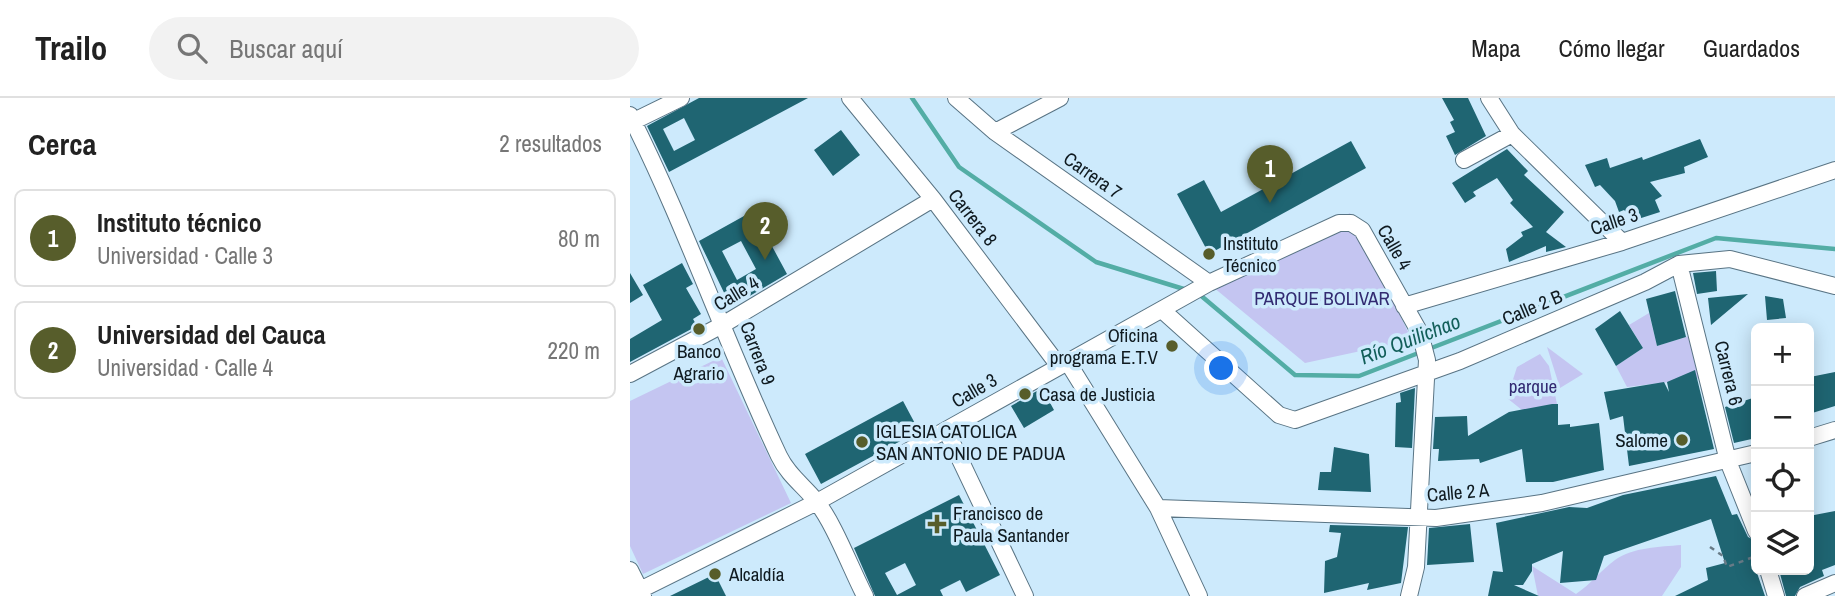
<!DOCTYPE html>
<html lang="es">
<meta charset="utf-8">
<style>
:root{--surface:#fff;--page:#f2f2f2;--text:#222;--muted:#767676;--line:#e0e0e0;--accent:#575d2b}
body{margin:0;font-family:"Archivo Narrow",sans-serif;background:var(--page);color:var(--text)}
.controls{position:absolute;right:21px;bottom:21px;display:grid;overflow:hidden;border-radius:10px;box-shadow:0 4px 18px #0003}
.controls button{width:63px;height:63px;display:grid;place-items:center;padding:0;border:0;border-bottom:2px solid var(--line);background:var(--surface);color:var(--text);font:35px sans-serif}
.you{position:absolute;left:592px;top:271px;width:24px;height:24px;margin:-18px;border:5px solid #fff;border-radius:50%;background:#1a73e8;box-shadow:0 0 0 10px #1a73e833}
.badge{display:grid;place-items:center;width:46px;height:46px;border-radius:50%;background:var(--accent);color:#fff;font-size:23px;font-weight:700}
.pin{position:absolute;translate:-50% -58px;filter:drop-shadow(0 2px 4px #0008)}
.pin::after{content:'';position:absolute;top:37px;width:24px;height:21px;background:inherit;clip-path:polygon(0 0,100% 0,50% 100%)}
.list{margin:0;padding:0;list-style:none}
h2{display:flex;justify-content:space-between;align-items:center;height:91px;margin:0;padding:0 28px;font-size:30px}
h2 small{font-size:23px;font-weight:400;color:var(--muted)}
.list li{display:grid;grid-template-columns:46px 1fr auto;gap:21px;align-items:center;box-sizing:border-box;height:98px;margin:0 14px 14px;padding:0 14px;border:2px solid var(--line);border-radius:10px}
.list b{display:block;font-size:26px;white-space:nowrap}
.list p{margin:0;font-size:23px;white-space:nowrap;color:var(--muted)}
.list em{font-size:23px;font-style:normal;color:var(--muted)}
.icon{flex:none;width:38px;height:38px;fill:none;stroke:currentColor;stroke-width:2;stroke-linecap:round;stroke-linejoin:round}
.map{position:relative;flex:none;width:1205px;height:498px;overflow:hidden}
header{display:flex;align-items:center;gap:42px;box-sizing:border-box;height:98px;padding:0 35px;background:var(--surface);border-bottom:2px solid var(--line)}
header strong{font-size:33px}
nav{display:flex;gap:38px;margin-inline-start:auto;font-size:24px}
.search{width:490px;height:63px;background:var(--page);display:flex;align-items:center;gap:18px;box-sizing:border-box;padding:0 24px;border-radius:38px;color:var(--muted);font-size:26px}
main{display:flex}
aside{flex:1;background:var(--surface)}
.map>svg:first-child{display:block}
</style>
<header>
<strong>Trailo</strong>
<div class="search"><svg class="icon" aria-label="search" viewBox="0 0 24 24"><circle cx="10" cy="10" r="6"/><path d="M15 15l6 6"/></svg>Buscar aquí</div>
<nav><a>Mapa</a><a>Cómo llegar</a><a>Guardados</a></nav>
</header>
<main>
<aside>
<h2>Cerca<small>2 resultados</small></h2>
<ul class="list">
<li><span class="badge">1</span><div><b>Instituto técnico</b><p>Universidad · Calle 3</p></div><em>80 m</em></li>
<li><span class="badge">2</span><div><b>Universidad del Cauca</b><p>Universidad · Calle 4</p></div><em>220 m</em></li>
</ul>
</aside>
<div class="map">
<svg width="1205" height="498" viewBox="0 0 1205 498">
<rect width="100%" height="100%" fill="#cdeafc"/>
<path fill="#c4c5f1" d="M720,115L782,242L675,265L583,189Z
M1019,215L1027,248L1059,238L1073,280L997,289L986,268L1013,250L999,227Z
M917,249L953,276L930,290Z
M910,256L919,268L927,306L892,312L877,300L887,269Z
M91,259L161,405L13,476L0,448V303Z
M1051,447V469L1032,498H908L902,468L946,496C961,486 971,472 985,462C1003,449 1030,449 1051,447Z"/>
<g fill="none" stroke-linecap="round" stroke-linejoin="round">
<path stroke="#53ada5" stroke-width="4.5" d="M282,0L329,69L466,164L557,192
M569,196L665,277L729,278L1086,140L1205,151"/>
</g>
<path fill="#1f6572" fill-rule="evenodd" d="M69,0H178L39,74L17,28ZM54,20L65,42L44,53L29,23L33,31Z
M812,0H838L856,38L825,57L816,38L825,34L820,24L824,22Z
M211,32L230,57L203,78L184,52Z
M1070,41L1078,59L1054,69L1055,75L1020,84L1032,98L1025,102L1030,114L1005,122L994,112L989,114L985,103L970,87L965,89L955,67L977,60L980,70L1012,59L1013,62Z
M721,43L736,70L579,156L547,96L574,82L591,114Z
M877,51L898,73L894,77L934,114L916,134L936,149L916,154V148L879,164L876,151L893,138L891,134L903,129L880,105L883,102L867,80L843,94L846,98L835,105L822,85Z
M123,113L157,176L101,209L69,143ZM111,143L126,171L107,182L92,153Z
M52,165L63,186L56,190L71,216L63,221L67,228L0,264V241L32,222L13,187Z
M1086,173L1087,193L1067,196L1063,175Z
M0,175L13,197L0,205Z
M1045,193L1056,239L1027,248L1016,201Z
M1118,196L1081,227L1078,200Z
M1135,198L1153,201L1156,220L1137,222Z
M990,213L1013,250L986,268L965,231Z
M1065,272L1084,351L999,368L993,318L980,322L974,294L1034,284L1039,294L1037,284Z
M1205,274V308L1179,316L1180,279Z
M412,290L424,312L394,330L381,308Z
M785,290L782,350L765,349L766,305L771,304L770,295Z
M1126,299V340L1104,345L1095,309Z
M273,303L289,333L191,386L175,356Z
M922,306H928V327L940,326V329L969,325L974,372L923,384H896L892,351L850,365L849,361L808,363L809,351H803L805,319L837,318L838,338L879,314Z
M704,349L739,356L741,394L688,392L690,374H701Z
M1086,378L1102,417L1107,416L1118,439L1126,443V472L1135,498H1045L1078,482L1076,470L1095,465L1081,421L974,458L966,482L930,485L933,453L902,466V473L893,487H884L909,498H858L863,473L873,474L866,425L939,409L957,410L993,397Z
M329,397L370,477L336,494L330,482L310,492L313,498H245L224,450ZM275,465L286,487L267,497L255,475Z
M1205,413V467L1192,472L1194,478L1170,489L1165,498H1156L1149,472H1179V418Z
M840,426L844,464L797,467L799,430Z
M700,427L778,429L771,485L737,492L739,485L694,495L695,463L707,459L711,435L699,434Z
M85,476L96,498H40Z"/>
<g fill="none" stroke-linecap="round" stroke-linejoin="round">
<defs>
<path id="minor" d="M220,0L303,101L429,268
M326,0L365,34L579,185
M859,0L882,36L992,144
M0,17C56,128 96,246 149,358C158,377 174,388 186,403C204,425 221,471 235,498
M0,25L51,0
M365,34L430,0
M834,62L882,36
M1049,166L1098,363L1126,433
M774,208L992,144L1205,72
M532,212L649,317L665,322L830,263L1015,184L1049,166L1100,161L1205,188
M437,263L528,410L569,498
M0,276L94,226L303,101
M316,332L395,498
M1179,340L1205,332
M528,410L806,420L912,405L1126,355
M0,472L13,498
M1138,472L1146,498
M0,497L187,404L579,185L709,125H721L732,132L790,235L797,262L786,469L779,498
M1175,498L1205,485"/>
</defs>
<use href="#minor" stroke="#597484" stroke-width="18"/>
<path stroke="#687b87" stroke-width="2.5" stroke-dasharray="5 5" stroke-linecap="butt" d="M1080,449L1093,458L1097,469L1126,458"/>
<use href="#minor" stroke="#fff" stroke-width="16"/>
</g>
<g fill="#575d2b" stroke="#cdeafc" stroke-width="2.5">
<circle cx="579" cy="156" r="7"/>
<circle cx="69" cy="231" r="7"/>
<circle cx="542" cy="248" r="7"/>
<circle cx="395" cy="296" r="7"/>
<circle cx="1052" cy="342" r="7"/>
<circle cx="232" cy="344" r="7"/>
<path d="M303.5 415.5h7v7h7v7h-7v7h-7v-7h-7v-7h7z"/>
<circle cx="85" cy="476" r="7"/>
</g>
<g text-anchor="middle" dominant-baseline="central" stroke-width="7" stroke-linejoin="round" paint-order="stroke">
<g font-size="19" fill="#0f1a20" stroke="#cdeafc">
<text transform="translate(463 77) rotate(35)">Carrera 7</text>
<text transform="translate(343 119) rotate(52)">Carrera 8</text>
<text transform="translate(984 123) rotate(-18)">Calle 3</text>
<text transform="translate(765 149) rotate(60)">Calle 4</text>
<text transform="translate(106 195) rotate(-31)">Calle 4</text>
<text transform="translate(902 209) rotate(-23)">Calle 2 B</text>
<text transform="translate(128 255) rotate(69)">Carrera 9</text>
<text transform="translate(1099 275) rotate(76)">Carrera 6</text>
<text transform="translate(344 292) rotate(-30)">Calle 3</text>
<text transform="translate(828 394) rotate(-5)">Calle 2 A</text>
</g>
<g font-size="19" fill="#0f1a20" stroke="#cdeafc" text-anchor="start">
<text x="593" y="145">Instituto<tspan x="593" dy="22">Técnico</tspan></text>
<text x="528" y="237" text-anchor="end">Oficina<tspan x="528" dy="22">programa E.T.V</tspan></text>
<text x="69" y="253" text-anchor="middle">Banco<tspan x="69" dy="22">Agrario</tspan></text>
<text x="409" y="296">Casa de Justicia</text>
<text x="246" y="333">IGLESIA CATOLICA<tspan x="246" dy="22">SAN ANTONIO DE PADUA</tspan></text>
<text x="1038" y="342" text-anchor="end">Salome</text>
<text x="323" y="415">Francisco de<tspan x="323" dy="22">Paula Santander</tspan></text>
<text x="99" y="476">Alcaldía</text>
</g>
<g font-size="19" fill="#322a71" stroke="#cdeafc">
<text x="692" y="200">PARQUE BOLIVAR</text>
<text x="903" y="288">parque</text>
</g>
<g font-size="21" font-style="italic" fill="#125e59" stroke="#cdeafc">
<text transform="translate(780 241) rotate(-21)">Río Quilichao</text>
</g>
</g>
</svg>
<div class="controls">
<button>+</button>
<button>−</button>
<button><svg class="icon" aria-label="locate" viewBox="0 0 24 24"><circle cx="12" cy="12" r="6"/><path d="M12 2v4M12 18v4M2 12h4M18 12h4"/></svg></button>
<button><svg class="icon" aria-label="layers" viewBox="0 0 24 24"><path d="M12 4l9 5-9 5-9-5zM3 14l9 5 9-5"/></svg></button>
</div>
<div class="you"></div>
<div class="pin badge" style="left:640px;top:105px">1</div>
<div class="pin badge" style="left:135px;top:162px">2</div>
</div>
</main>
